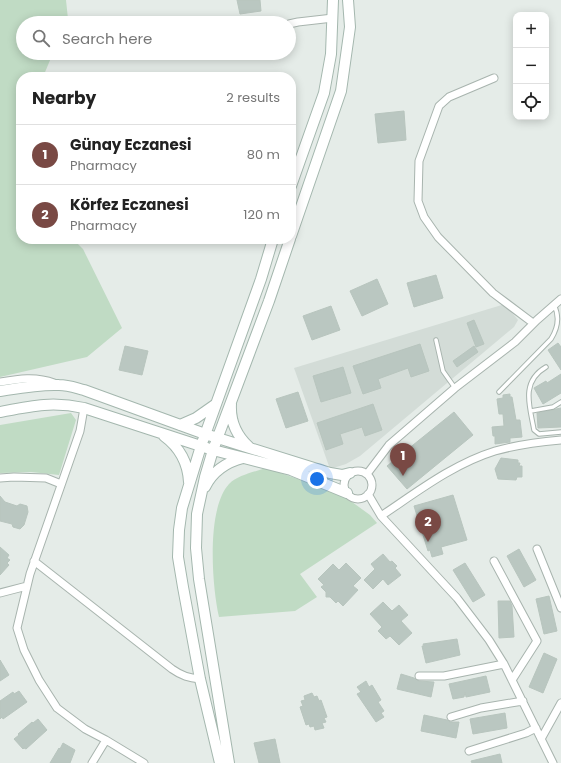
<!DOCTYPE html>
<meta charset="utf-8">
<style>
:root{--surface:#fff;--page:#f6f6f6;--text:#222;--muted:#767676;--line:#e0e0e0;--accent:#794944}
body{margin:0;font-family:Poppins,sans-serif;background:var(--page);color:var(--text)}
.controls{position:absolute;right:12px;top:12px;display:grid;overflow:hidden;border-radius:8px;box-shadow:0 2px 10px #0003}
.controls button{width:36px;height:36px;display:grid;place-items:center;padding:0;border:0;border-bottom:1px solid var(--line);background:var(--surface);color:var(--text);font:20px sans-serif}
.you{position:absolute;left:317px;top:479px;width:14px;height:14px;margin:-10px;border:3px solid #fff;border-radius:50%;background:#1a73e8;box-shadow:0 0 0 6px #1a73e833}
.badge{display:grid;place-items:center;width:26px;height:26px;border-radius:50%;background:var(--accent);color:#fff;font-size:13px;font-weight:700}
.pin{position:absolute;translate:-50% -33px;filter:drop-shadow(0 1px 2px #0008)}
.pin::after{content:'';position:absolute;top:21px;width:14px;height:12px;background:inherit;clip-path:polygon(0 0,100% 0,50% 100%)}
.list{margin:0;padding:0;list-style:none}
h2{display:flex;justify-content:space-between;align-items:center;height:52px;margin:0;padding:0 16px;font-size:17px}
h2 small{font-size:13px;font-weight:400;color:var(--muted)}
.list li{display:grid;grid-template-columns:26px 1fr auto;gap:12px;align-items:center;box-sizing:border-box;height:60px;padding:0 16px;border-top:1px solid var(--line)}
.list b{display:block;font-size:15px;white-space:nowrap}
.list p{margin:0;font-size:13px;white-space:nowrap;color:var(--muted)}
.list em{font-size:13px;font-style:normal;color:var(--muted)}
.icon{flex:none;width:22px;height:22px;fill:none;stroke:currentColor;stroke-width:2;stroke-linecap:round;stroke-linejoin:round}
.map{position:relative;flex:none;width:561px;height:763px;overflow:hidden}
.search{position:absolute;background:var(--surface);box-shadow:0 2px 10px #0003;left:16px;top:16px;width:280px;height:44px;display:flex;align-items:center;gap:10px;box-sizing:border-box;padding:0 14px;border-radius:22px;color:var(--muted);font-size:15px}
.panel{position:absolute;background:var(--surface);box-shadow:0 2px 10px #0003;left:16px;top:72px;width:280px;height:172px;border-radius:16px}
.map>svg:first-child{display:block}
</style>
<div class="map">
<svg width="561" height="763" viewBox="0 0 561 763">
<rect width="100%" height="100%" fill="#e5ece8"/>
<path fill="#d3dcd7" d="M505,304L518,320L514,327L360,456L346,464L330,469L294,368Z"/>
<path fill="#c0dbc4" d="M0,0H66L68,19L67,23H23V53H53L43,77H21V143L19,150L21,166V239H73L83,249L122,328L87,357L0,377Z
M71,413L76,420L59,475L31,472L0,473V425Z
M266,468L341,494L370,515L377,523L300,574L317,597L295,611L219,617C212,586 206,509 229,484C238,475 254,472 266,468Z"/>
<path fill="#bac7c1" stroke="#b8c5be" d="M237,0H260L261,11L240,14Z
M404,111L406,140L378,143L375,114Z
M436,275L443,298L414,307L407,283Z
M377,279L388,304L362,316L350,291Z
M331,306L340,330L312,340L303,316Z
M474,320L484,344L476,347L467,323Z
M558,343L561,347V370L548,350Z
M420,344L429,371L411,377L408,368L378,379L381,388L363,394L353,366Z
M125,346L148,351L142,375L119,370Z
M474,346L478,352L457,367L453,361Z
M343,367L351,393L321,402L313,376Z
M561,374V393L543,404L534,388L546,381L547,383Z
M298,392L308,421L286,428L276,399Z
M510,394V397H512L516,420H520L522,437L510,438V442L495,444V436H493L492,427L504,426L503,414H499L497,399L503,398V395Z
M373,404L382,430L365,436L362,427L340,434L343,444L326,450L317,423Z
M561,408V427L538,428L537,413Z
M454,412L473,435L407,489L387,466Z
M501,458L518,460V463H520L519,466H522V477H517L516,480L498,479L495,469Z
M453,495L467,540L441,547L443,554L432,557L430,550L428,551L414,506Z
M0,496L5,502L17,506L20,504L27,506L28,512L24,525L20,529L13,527L12,524L0,521Z
M0,547L9,555L7,558L10,560L7,563L9,565L0,575Z
M519,549L536,580L524,587L507,556Z
M383,554L390,562L392,561L397,566L395,568L401,575L388,585L383,579L373,589L364,580L375,569L371,564Z
M346,563L361,578L353,586L358,590L343,606L338,601L336,603L330,597H326V592L321,587L324,585L318,579L333,564L339,570Z
M465,563L485,595L473,602L453,570Z
M549,596L557,631L544,634L536,599Z
M498,601H510L512,606L514,637L499,638Z
M383,602L392,611L399,605L408,615L401,621L412,633L399,645L390,636L386,639L378,631L382,627L370,614Z
M457,639L460,655L426,663L422,646H424L423,644Z
M544,653L557,659L543,693L529,687Z
M0,660L9,675L0,681Z
M401,674L414,678L419,681L434,682L431,697L397,689Z
M486,676L490,692L466,697L465,692L464,697L453,699L449,684Z
M366,681L369,687L372,685L381,700L378,702L384,711L381,713L384,717L376,722L357,694L361,692L357,687Z
M19,691L27,702L3,719L2,717L0,719V701L13,692L14,694Z
M312,693L314,697L317,696L319,701L321,700L327,717L324,718L326,722L322,723L324,728L315,730L314,726L310,727L309,724L306,725L300,707L303,706L301,701L305,700L304,696Z
M505,713L507,728L473,734L470,719Z
M424,715L447,720L450,722H459L456,738L421,731Z
M38,719L47,730L26,749L24,748L23,749L14,739L19,735L18,734L32,722L33,723Z
M275,739L280,763H259L254,743Z
M63,743L75,750L70,763H50L59,748L60,749Z
M500,754L502,763H472L471,761Z"/>
<g fill="none" stroke-linecap="round" stroke-linejoin="round">
<defs>
<path id="lane" d="M436,340L443,371L455,388
M546,367C520,382 530,407 534,430L539,434L561,432
M499,392L551,339C558,328 560,317 554,305
M531,411L553,407L561,402"/>
<path id="street" d="M289,24L298,22L333,18
M494,78L449,97L439,106L419,161L418,201L424,217L438,237L493,293L533,323
M0,382C18,379 36,376 54,383
M84,408L80,431L30,574L17,628L24,650L39,680L57,708L85,729L106,740L144,763
M344 485a14 14 0 1 1 28 0a14 14 0 1 1-28 0Z
M367,474L389,445L455,388L515,342L537,320L561,299
M0,478L14,477L46,478L61,484
M368,494L381,516L457,598L489,640L504,664L553,763
M381,516C417,492 453,464 495,451C516,445 539,442 561,440
M537,549L561,608
M34,561L172,669C182,676 189,678 200,679
M494,561L537,641L512,680
M0,593L27,586
M419,676H444L504,664
M451,717L481,708L523,701
M541,739L561,703
M469,751L526,733L536,728
M92,763L106,740"/>
<path id="secondary" d="M291,186L324,93L331,54L333,0
M291,236L341,91L350,27L348,0
M0,391C19,388 40,384 59,385C68,385 76,388 84,390L205,434L330,473L342,475L350,473
M231,404C230,421 237,436 249,447
M0,412C31,406 52,401 84,408L213,450L291,470L347,493
M180,425L196,418L216,404
M164,436C179,447 188,463 189,482
M205,487C213,471 227,462 243,458
M220,763L200,679L183,587L178,557L179,530L182,508L201,446L261,279L273,239
M229,763L199,579L196,548L197,514L205,477L213,450L269,301L290,239"/>
</defs>
<use href="#lane" stroke="#a8b4ae" stroke-width="5.5"/>
<use href="#street" stroke="#a8b4ae" stroke-width="9"/>
<use href="#secondary" stroke="#a4b7ae" stroke-width="12"/>
<use href="#lane" stroke="#fff" stroke-width="3.5"/>
<use href="#street" stroke="#fff" stroke-width="7"/>
<use href="#secondary" stroke="#fff" stroke-width="10"/>
</g>
</svg>
<div class="controls">
<button>+</button>
<button>−</button>
<button><svg class="icon" aria-label="locate" viewBox="0 0 24 24"><circle cx="12" cy="12" r="6"/><path d="M12 2v4M12 18v4M2 12h4M18 12h4"/></svg></button>
</div>
<div class="you"></div>
<div class="pin badge" style="left:403px;top:476px">1</div>
<div class="pin badge" style="left:428px;top:542px">2</div>
<div class="search"><svg class="icon" aria-label="search" viewBox="0 0 24 24"><circle cx="10" cy="10" r="6"/><path d="M15 15l6 6"/></svg>Search here</div>
<section class="panel">
<h2>Nearby<small>2 results</small></h2>
<ul class="list">
<li><span class="badge">1</span><div><b>Günay Eczanesi</b><p>Pharmacy</p></div><em>80 m</em></li>
<li><span class="badge">2</span><div><b>Körfez Eczanesi</b><p>Pharmacy</p></div><em>120 m</em></li>
</ul>
</section>
</div>
